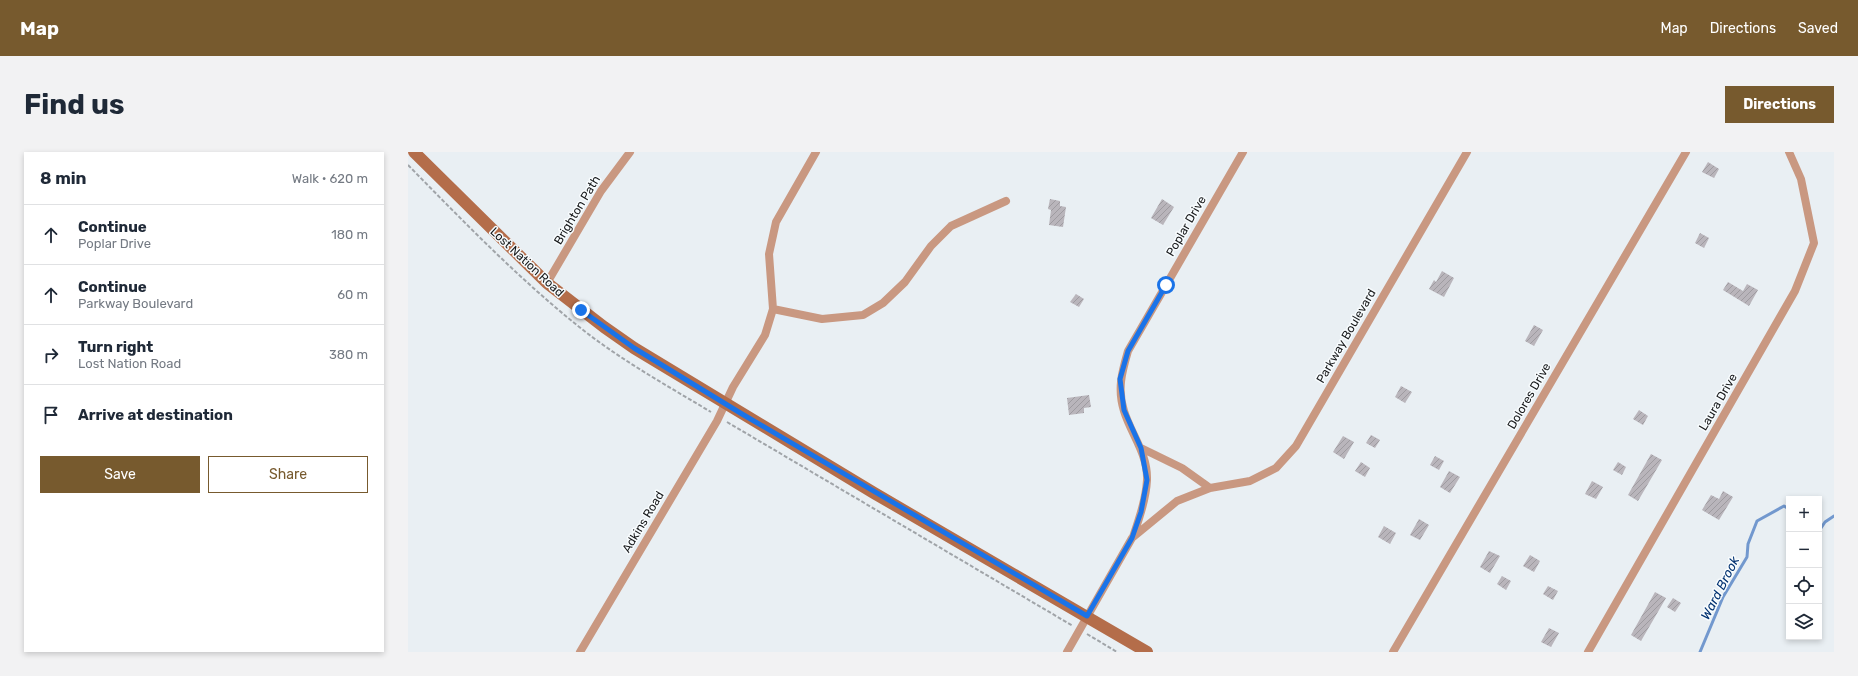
<!DOCTYPE html>
<meta charset="utf-8">
<style>
:root{--surface:#fff;--page:#f2f2f3;--text:#1f2937;--muted:#747a83;--line:#e0e1e3;--accent:#775a2e}
body{margin:0;font-family:Rubik,sans-serif;background:var(--page);color:var(--text)}
.controls{position:absolute;right:12px;bottom:12px;display:grid;overflow:hidden;border-radius:0px;box-shadow:0 2px 6px #0003}
.controls button{width:36px;height:36px;display:grid;place-items:center;padding:0;border:0;border-bottom:1px solid var(--line);background:var(--surface);color:var(--text);font:20px sans-serif}
.stop{position:absolute;width:12px;height:12px;margin:-9px;border:3px solid #1a73e8;border-radius:50%;background:#fff}
.stop.end{background:#1a73e8;border-color:#fff;box-shadow:0 1px 4px #0008}
.list{margin:0;padding:0;list-style:none}
h2{display:flex;justify-content:space-between;align-items:center;height:52px;margin:0;padding:0 16px;font-size:17px}
h2 small{font-size:13px;font-weight:400;color:var(--muted)}
.list li{display:grid;grid-template-columns:26px 1fr auto;gap:12px;align-items:center;box-sizing:border-box;height:60px;padding:0 16px;border-top:1px solid var(--line)}
.list b{display:block;font-size:15px;white-space:nowrap}
.list p{margin:0;font-size:13px;white-space:nowrap;color:var(--muted)}
.list em{font-size:13px;font-style:normal;color:var(--muted)}
.actions{display:flex;gap:8px;padding:12px 16px}
.actions a{flex:1;padding:9px 0;border:1px solid var(--accent);border-radius:0px;text-align:center;font-size:14px;color:var(--accent)}
.actions .main{background:var(--accent);color:#fff}
.icon{flex:none;width:22px;height:22px;fill:none;stroke:currentColor;stroke-width:2;stroke-linecap:round;stroke-linejoin:round}
.map{position:relative;flex:none;width:1426px;height:500px;overflow:hidden;border-radius:0px}
header{display:flex;align-items:center;gap:24px;box-sizing:border-box;height:56px;padding:0 20px;background:var(--accent);color:#fff}
header strong{font-size:19px}
nav{display:flex;gap:22px;margin-inline-start:auto;font-size:14px}
.intro{display:flex;align-items:center;justify-content:space-between;box-sizing:border-box;height:96px;padding:0 24px}
h1{margin:0;font-size:28px}
.button{padding:10px 18px;border-radius:0px;background:var(--accent);color:#fff;font-size:14px;font-weight:700}
main{display:flex;gap:24px;padding:0 24px}
aside{flex:1;background:var(--surface);border-radius:0px;box-shadow:0 2px 6px #0003}
.map>svg:first-child{display:block}
</style>
<header>
<strong>Map</strong>
<nav><a>Map</a><a>Directions</a><a>Saved</a></nav>
</header>
<div class="intro"><h1>Find us</h1><a class="button">Directions</a></div>
<main>
<aside>
<h2>8 min<small>Walk · 620 m</small></h2>
<ul class="list">
<li><svg class="icon" aria-label="ahead" viewBox="0 0 24 24"><path d="M12 20V5M6 11l6-6 6 6"/></svg><div><b>Continue</b><p>Poplar Drive</p></div><em>180 m</em></li>
<li><svg class="icon" aria-label="ahead" viewBox="0 0 24 24"><path d="M12 20V5M6 11l6-6 6 6"/></svg><div><b>Continue</b><p>Parkway Boulevard</p></div><em>60 m</em></li>
<li><svg class="icon" aria-label="right" viewBox="0 0 24 24"><path d="M7 20v-9h11M14 6l5 5-5 5"/></svg><div><b>Turn right</b><p>Lost Nation Road</p></div><em>380 m</em></li>
<li><svg class="icon" aria-label="arrive" viewBox="0 0 24 24"><path d="M6 21V4h12l-3 4 3 4H6"/></svg><div><b>Arrive at destination</b></div></li>
</ul>
<div class="actions"><a class="main">Save</a><a>Share</a></div>
</aside>
<div class="map">
<svg width="1426" height="500" viewBox="0 0 1426 500">
<defs>
<pattern id="building-hatch" width="6" height="6" patternUnits="userSpaceOnUse"><rect width="6" height="6" fill="#b9b5bb"/><path d="M-1 1l2-2M0 6l6-6M5 7l2-2" fill="none" stroke="#9e9ba0"/></pattern>
</defs>
<rect width="100%" height="100%" fill="#e9eff3"/>
<g fill="none" stroke-linecap="round" stroke-linejoin="round">
<path stroke="#7298ce" stroke-width="3" d="M1411,379L1417,370L1426,364
M1292,500L1315,445L1339,405L1340,392L1349,369L1376,354L1381,357"/>
</g>
<path fill="url(#building-hatch)" d="M1300,10L1311,17L1306,26L1294,20Z
M642,47L652,49V54L658,55L655,75L641,73L643,58L640,57Z
M754,47L766,55L755,73L743,66Z
M1292,81L1301,86L1296,96L1287,91Z
M1034,119L1046,126L1036,145L1021,137L1026,128L1028,130Z
M1320,130L1335,139L1339,132L1350,138L1341,154L1315,138Z
M668,142L676,147L671,155L662,150Z
M1126,173L1135,178L1126,194L1117,189Z
M993,234L1004,240L997,251L987,245Z
M681,243L683,255L676,256V261L661,263L659,246Z
M1231,258L1240,264L1235,273L1225,267Z
M963,283L972,288L967,296L958,291Z
M935,284L946,290L936,307L925,300Z
M1243,302L1254,308L1230,349L1220,343Z
M1027,304L1036,309L1031,318L1022,313Z
M953,310L962,316L957,325L947,319Z
M1210,310L1218,315L1214,323L1205,318Z
M1041,319L1052,325L1042,341L1032,335Z
M1184,329L1195,335L1188,347L1177,342Z
M1315,339L1325,345L1311,368L1294,358L1303,343L1311,347Z
M1011,367L1021,373L1012,388L1002,383Z
M976,374L988,381L982,392L970,385Z
M1081,399L1092,404L1082,421L1072,415Z
M1122,403L1132,409L1126,420L1115,414Z
M1094,424L1103,429L1098,438L1089,432Z
M1140,434L1150,439L1145,448L1135,442Z
M1247,440L1258,446L1233,489L1223,483Z
M1265,446L1273,451L1267,460L1259,455Z
M1141,476L1151,481L1143,495L1133,490Z"/>
<g fill="none" stroke-linecap="round" stroke-linejoin="round">
<path stroke="#a0a4a8" stroke-width="2" stroke-dasharray="4 2" stroke-linecap="butt" d="M0,13C55,69 109,125 170,174C211,207 258,233 303,260
M319,270L665,474
M679,482L709,500"/>
<path stroke="#c99881" stroke-width="8" d="M139,131L193,39L222,0
M365,157L414,167L455,163L475,151L497,130L523,94L543,74L598,49
M733,296L774,316L802,336
M725,385C731,367 738,347 739,328C740,302 723,282 716,259C709,237 714,220 720,199L835,0
M172,500L309,269L325,235L357,183L365,157L361,102L368,70L408,0
M659,500L724,386L769,349L802,336L842,329L868,316L888,294L1059,0
M985,500L1278,0
M1180,500L1387,139L1406,91L1393,27L1381,0"/>
<path stroke="#b46d4a" stroke-width="12" d="M6,0L139,131L196,175L226,196L466,341L739,500"/>
</g>
<g fill="none" stroke-linecap="round" stroke-linejoin="round">
<path stroke="#1a73e8" stroke-width="5" d="M173,158L226,196L334,262L679,464L724,386L733,360L739,328L733,296L716,258L712,227L720,199L758,133"/>
</g>
<g text-anchor="middle" dominant-baseline="central" stroke-width="3" stroke-linejoin="round" paint-order="stroke">
<g font-size="12" fill="#16181a" stroke="#f8fcfe">
<text transform="translate(169 58) rotate(-59)">Brighton Path</text>
<text transform="translate(778 74) rotate(-60)">Poplar Drive</text>
<text transform="translate(119 110) rotate(43)">Lost Nation Road</text>
<text transform="translate(938 184) rotate(-60)">Parkway Boulevard</text>
<text transform="translate(1121 244) rotate(-60)">Dolores Drive</text>
<text transform="translate(1310 250) rotate(-60)">Laura Drive</text>
<text transform="translate(235 370) rotate(-59)">Adkins Road</text>
</g>
<g font-size="13" font-style="italic" fill="#003170" stroke="#f8fcfe">
<text transform="translate(1312 436) rotate(-63)">Ward Brook</text>
</g>
</g>
</svg>
<div class="controls">
<button>+</button>
<button>−</button>
<button><svg class="icon" aria-label="locate" viewBox="0 0 24 24"><circle cx="12" cy="12" r="6"/><path d="M12 2v4M12 18v4M2 12h4M18 12h4"/></svg></button>
<button><svg class="icon" aria-label="layers" viewBox="0 0 24 24"><path d="M12 4l9 5-9 5-9-5zM3 14l9 5 9-5"/></svg></button>
</div>
<div class="stop" style="left:758px;top:133px"></div>
<div class="stop end" style="left:173px;top:158px"></div>
</div>
</main>
